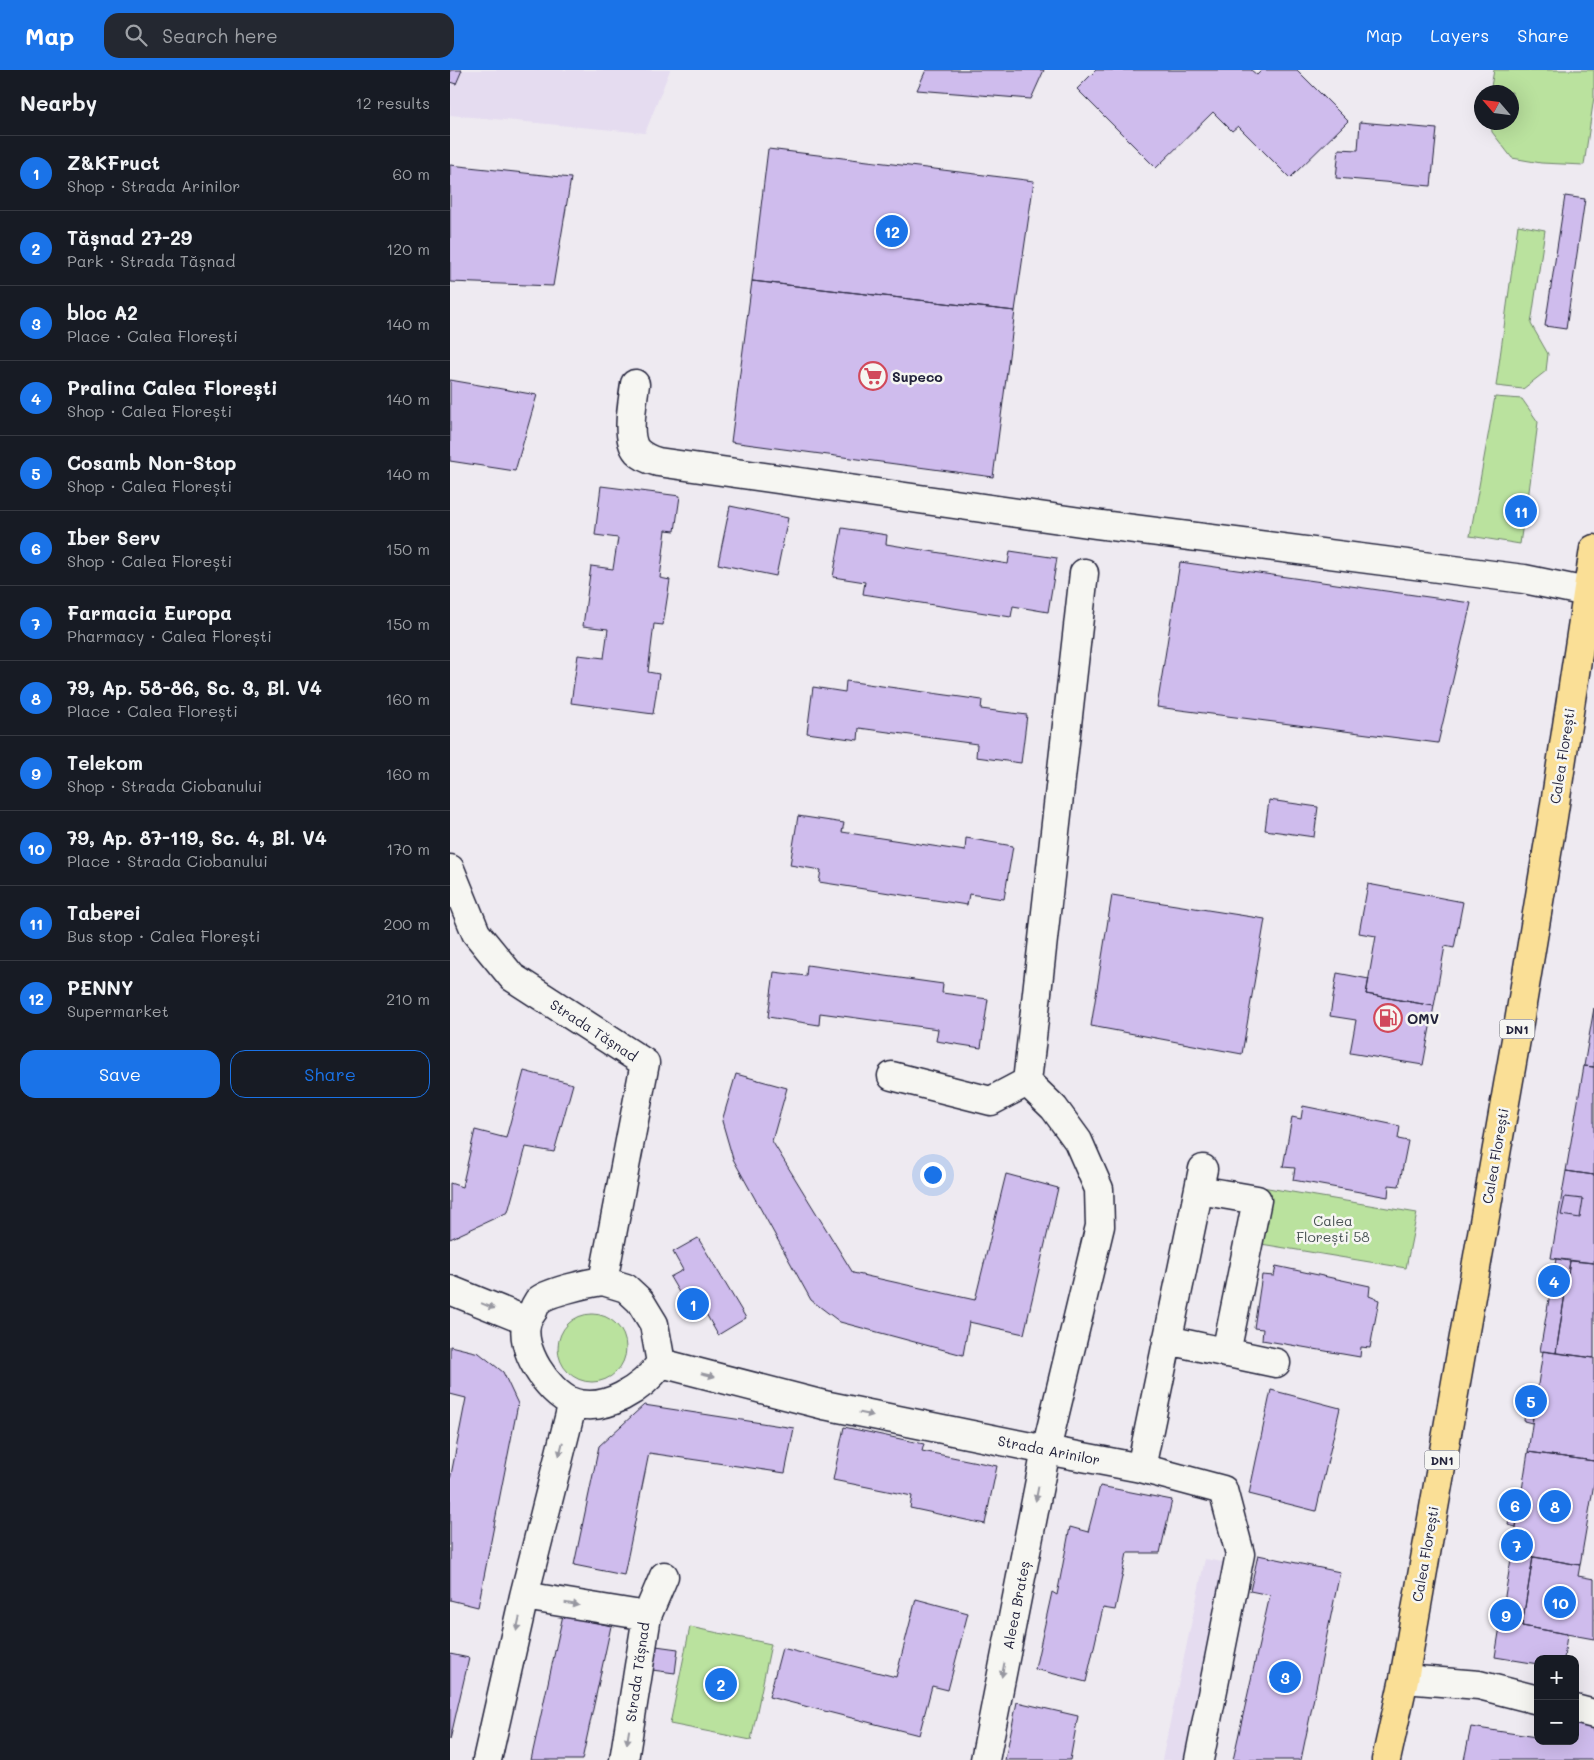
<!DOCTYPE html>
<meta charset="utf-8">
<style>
:root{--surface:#171b24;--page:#242831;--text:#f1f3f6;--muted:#9ea1a6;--line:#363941;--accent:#1a73e8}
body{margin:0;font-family:Mali,sans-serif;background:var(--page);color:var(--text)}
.controls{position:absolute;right:15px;bottom:15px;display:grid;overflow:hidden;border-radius:10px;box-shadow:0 5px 20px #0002}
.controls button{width:45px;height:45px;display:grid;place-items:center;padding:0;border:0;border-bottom:1px solid var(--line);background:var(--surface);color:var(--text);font:25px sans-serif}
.compass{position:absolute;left:1024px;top:15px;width:45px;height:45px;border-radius:50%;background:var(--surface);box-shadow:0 5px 20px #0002;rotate:298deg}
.you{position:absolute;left:482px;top:1104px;width:18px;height:18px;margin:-12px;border:4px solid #fff;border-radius:50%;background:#1a73e8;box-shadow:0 0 0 8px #1a73e833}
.badge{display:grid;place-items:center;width:32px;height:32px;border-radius:50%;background:var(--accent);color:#fff;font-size:16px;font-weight:700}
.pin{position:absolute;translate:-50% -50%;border:2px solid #fff;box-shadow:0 1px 5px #0006}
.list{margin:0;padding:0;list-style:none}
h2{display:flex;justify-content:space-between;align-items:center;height:65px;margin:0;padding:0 20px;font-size:21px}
h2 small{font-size:16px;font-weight:400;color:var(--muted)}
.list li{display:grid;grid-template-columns:32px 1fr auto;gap:15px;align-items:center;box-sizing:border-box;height:75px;padding:0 20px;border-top:1px solid var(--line)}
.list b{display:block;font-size:19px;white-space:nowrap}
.list p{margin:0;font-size:16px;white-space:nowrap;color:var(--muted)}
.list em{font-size:16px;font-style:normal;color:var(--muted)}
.actions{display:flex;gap:10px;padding:15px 20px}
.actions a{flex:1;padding:11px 0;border:1px solid var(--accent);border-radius:15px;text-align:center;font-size:18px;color:var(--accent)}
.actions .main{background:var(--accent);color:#fff}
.icon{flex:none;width:28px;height:28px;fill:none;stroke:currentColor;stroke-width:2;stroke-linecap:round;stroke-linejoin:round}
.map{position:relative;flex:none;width:1144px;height:1690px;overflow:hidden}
header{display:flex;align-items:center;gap:30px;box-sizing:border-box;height:70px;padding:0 25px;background:var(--accent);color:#fff}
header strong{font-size:24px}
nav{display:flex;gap:28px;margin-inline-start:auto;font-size:18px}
.search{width:350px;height:45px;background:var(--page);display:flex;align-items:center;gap:12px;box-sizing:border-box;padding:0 18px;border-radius:15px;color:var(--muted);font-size:19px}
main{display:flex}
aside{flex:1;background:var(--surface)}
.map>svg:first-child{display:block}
</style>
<header>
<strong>Map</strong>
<div class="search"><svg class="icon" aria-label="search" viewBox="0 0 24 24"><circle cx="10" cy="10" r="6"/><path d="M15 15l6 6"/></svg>Search here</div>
<nav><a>Map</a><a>Layers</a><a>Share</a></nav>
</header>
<main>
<aside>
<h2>Nearby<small>12 results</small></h2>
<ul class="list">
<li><span class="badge">1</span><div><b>Z&amp;KFruct</b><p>Shop · Strada Arinilor</p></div><em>60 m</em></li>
<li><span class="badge">2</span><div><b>Tășnad 27-29</b><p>Park · Strada Tășnad</p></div><em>120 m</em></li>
<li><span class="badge">3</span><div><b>bloc A2</b><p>Place · Calea Florești</p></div><em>140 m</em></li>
<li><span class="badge">4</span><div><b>Pralina Calea Florești</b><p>Shop · Calea Florești</p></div><em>140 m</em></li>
<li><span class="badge">5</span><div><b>Cosamb Non-Stop</b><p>Shop · Calea Florești</p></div><em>140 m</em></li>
<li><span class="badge">6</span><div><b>Iber Serv</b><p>Shop · Calea Florești</p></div><em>150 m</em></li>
<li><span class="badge">7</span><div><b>Farmacia Europa</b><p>Pharmacy · Calea Florești</p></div><em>150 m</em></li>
<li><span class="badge">8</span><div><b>79, Ap. 58-86, Sc. 3, Bl. V4</b><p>Place · Calea Florești</p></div><em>160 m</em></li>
<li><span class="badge">9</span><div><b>Telekom</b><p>Shop · Strada Ciobanului</p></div><em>160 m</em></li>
<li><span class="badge">10</span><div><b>79, Ap. 87-119, Sc. 4, Bl. V4</b><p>Place · Strada Ciobanului</p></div><em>170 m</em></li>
<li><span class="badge">11</span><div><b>Taberei</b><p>Bus stop · Calea Florești</p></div><em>200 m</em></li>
<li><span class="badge">12</span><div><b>PENNY</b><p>Supermarket</p></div><em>210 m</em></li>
</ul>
<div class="actions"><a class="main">Save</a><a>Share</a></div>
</aside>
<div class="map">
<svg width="1144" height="1690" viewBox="0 0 1144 1690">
<rect width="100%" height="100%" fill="#eeeaf1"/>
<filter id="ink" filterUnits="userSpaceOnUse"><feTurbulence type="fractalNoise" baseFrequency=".02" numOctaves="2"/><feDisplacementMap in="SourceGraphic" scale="10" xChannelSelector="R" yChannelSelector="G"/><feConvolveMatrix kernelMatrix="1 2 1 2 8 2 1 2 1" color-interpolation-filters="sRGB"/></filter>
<g filter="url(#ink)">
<path fill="#e5dcf0" d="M0,0H220L195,63L0,45Z
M755,1489L784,1494L740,1690H712Z"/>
<path fill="#bae29e" stroke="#6e826c" d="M1044,0H1144V27L1134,95L1091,93L1062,88L1042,62L1041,53L1062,52V22H1040Z
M1068,155L1095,160L1081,254L1098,284L1096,301L1073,319L1046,316Z
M1045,327L1072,329L1088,352L1078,429H1072L1069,452L1073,453L1070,474L1020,466Z
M812,1117L967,1143L956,1198L799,1172Z
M108 1278a34 34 0 1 1 68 0a34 34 0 1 1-68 0Z
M240,1557L321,1574L301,1670L220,1654Z"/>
<path fill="#cfbced" stroke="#22223b" d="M0,0H12L6,14L0,12Z
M476,0H594L581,29L467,20Z
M646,0H801L807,5L812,0H847L898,51L840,108L788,56L782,61L763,42L706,98L627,19Z
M910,52L987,59L981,116L886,108L889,79L908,80Z
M318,79L584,111L565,241L302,211Z
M0,95L121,108L103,216L0,212Z
M1115,126L1135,129L1116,259L1095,256Z
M302,211L565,241L543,407L281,372Z
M0,310L87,325L65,401L0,391Z
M151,416L230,426L225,461L216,460L210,508L220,510L213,555L204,554L198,602L209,604L203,644L121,633L128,585L154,588L158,559L133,556L141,496L163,499L168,468L145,465Z
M280,436L338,448L326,506L268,494Z
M392,458L437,465L436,474L558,494L560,481L607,488L598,542L563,536L561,547L413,524L415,512L383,507Z
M730,492L1021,533L988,673L707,637Z
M396,611L532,630L531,639L577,645L571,693L526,687L527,674L409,658L408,670L357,663L363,617L395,622Z
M819,730L868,737L864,767L815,760Z
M348,746L394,753L392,762L515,781L516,768L563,776L554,829L519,824L517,835L369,812L371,800L340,795Z
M918,814L1013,832L1004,878L995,876L984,936L916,924L926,866L909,863Z
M662,825L815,849L792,984L641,956Z
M357,895L493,914L492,923L538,929L531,978L486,971L488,959L370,943L369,955L318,947L324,902L356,906Z
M887,903L919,909L916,924L984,936L973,995L900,983L906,950L880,946Z
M1144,938V997L1134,996Z
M1134,996L1144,997V1105L1116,1101Z
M74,1001L123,1014L104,1082L76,1077L58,1142L0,1169V1113L12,1117L25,1060L56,1068Z
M286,1004L337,1018L322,1071L403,1203L525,1230L556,1104L608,1118L574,1264L519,1252L513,1285L390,1252L361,1230L283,1089L272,1051Z
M853,1036L950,1056L948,1069L958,1071L949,1116L939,1115L938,1127L843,1110L845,1098L833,1097L842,1047L851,1049Z
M1116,1101L1144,1105V1193L1101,1188Z
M1115,1127L1133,1129L1130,1148L1111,1145Z
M248,1168L296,1248L268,1265L255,1242L244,1248L220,1207L233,1200L223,1182Z
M1106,1189L1120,1191L1106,1283L1090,1281Z
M1120,1191L1144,1193V1288L1106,1283Z
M826,1196L920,1216L919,1226L929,1230L920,1278L911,1277L910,1287L812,1270L813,1259L804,1258L812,1205L824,1206Z
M0,1276L29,1283L53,1302L68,1334L28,1537L0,1530V1410L16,1328L0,1324Z
M1093,1281L1144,1288V1391L1078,1382Z
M1080,1319L1087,1321L1083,1344L1075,1342Z
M821,1320L890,1338L866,1441L799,1424Z
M194,1335L344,1358L335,1403L199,1383L174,1505L124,1495L149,1376Z
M1075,1342L1083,1344L1082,1353L1074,1351Z
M394,1357L474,1374L472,1381L547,1396L535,1454L460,1438L462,1426L383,1410Z
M1078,1382L1144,1391V1413L1130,1495L1062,1483Z
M650,1416L722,1430L710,1483H677L665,1540L653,1538L636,1612L585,1599L602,1522L607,1525L620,1457L638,1462Z
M1064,1423L1072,1424L1067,1448L1060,1446Z
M1060,1446L1067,1448L1066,1457L1058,1455Z
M1062,1483L1083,1487L1072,1556L1117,1564L1114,1589H1088V1594L1045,1587Z
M808,1485L890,1502L851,1690H783L820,1525L800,1521Z
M1083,1487L1130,1495L1128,1506L1144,1509V1569L1072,1556Z
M466,1529L518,1543L498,1620L482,1616L469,1665L319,1627L332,1578L446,1607Z
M113,1545L161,1556L132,1690H81Z
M206,1576L228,1579L225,1603L202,1600Z
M0,1584L19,1588L0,1670Z
M567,1632L628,1646L620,1690H555Z
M1125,1650L1144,1654V1690H1014L1021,1657L1086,1667L1088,1660V1671H1125Z"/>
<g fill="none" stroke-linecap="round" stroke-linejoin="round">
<defs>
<path id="minor" d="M185,314C183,331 175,367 187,381C193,387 200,390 208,392L645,454L1074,509L1137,522
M0,799L26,863L62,907L195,993L153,1211
M442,1006L541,1031L577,1012
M749,1120L807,1130L776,1283
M153,1211L176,1218L190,1231L204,1254L211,1293C193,1318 155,1344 122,1332C98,1322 68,1278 77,1251C78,1248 81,1244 83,1241C84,1238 86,1234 88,1231C97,1222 139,1213 153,1211Z
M0,1220L77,1251
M717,1270L826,1293
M211,1293L374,1335L596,1380L691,1398L753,1099
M691,1398L773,1420L790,1484L749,1690
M74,1526L197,1546L174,1690
M197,1546L214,1506
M954,1609L1029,1615L1088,1630
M1125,1639L1144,1644
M37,1690L74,1526L123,1332
M535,1690L596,1380L650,1156L649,1119L628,1071L604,1038L577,1012L634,503"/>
<path id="major" d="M936,1690L954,1609L1068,958L1103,747L1144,479"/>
</defs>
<use href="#minor" stroke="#22223b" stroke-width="31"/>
<use href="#major" stroke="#22223b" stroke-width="31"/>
<use href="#minor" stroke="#f6f6f2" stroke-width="28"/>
<use href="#major" stroke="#fadf96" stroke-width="28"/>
</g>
<defs><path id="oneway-solid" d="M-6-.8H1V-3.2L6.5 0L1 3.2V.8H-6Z" transform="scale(1.25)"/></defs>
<g fill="#9797a0">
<use href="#oneway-solid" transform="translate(38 1236) rotate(22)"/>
<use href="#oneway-solid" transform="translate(258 1305) rotate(14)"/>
<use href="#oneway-solid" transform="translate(416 1344) rotate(12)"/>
<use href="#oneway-solid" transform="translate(111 1379) rotate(104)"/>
<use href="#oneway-solid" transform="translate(587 1424) rotate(101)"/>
<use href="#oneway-solid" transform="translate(122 1534) rotate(10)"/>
<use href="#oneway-solid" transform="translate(68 1554) rotate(103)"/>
<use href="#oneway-solid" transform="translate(553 1600) rotate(101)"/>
<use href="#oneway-solid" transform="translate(178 1667) rotate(99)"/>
</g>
</g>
<defs>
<symbol id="supermarket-ring" viewBox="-11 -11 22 22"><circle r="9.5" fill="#f6f6f2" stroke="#d1495b" stroke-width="1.5"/><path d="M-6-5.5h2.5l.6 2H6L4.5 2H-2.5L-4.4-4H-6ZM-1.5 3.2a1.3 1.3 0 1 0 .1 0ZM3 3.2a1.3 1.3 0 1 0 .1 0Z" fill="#d1495b"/></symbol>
<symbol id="fuel-ring" viewBox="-11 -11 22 22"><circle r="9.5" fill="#f6f6f2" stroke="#d1495b" stroke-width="1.5"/><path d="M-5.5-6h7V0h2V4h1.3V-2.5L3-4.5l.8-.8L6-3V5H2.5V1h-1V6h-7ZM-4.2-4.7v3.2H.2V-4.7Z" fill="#d1495b"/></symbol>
</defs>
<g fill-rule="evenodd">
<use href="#supermarket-ring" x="407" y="290" width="32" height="32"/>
<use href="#fuel-ring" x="922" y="932" width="32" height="32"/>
</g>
<g text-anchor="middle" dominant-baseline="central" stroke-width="5" stroke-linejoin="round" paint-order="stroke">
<g fill="#f6f6f2" stroke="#626272" stroke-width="1">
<rect x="1049.5" y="949.5" width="35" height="19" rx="4"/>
<rect x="974.5" y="1380.5" width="35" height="19" rx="4"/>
</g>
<g font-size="12" font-weight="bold" fill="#22223b">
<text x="1067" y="959">DN1</text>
<text x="992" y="1390">DN1</text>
</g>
<g font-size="14" font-weight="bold" fill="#22223b" stroke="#f6f6f2" text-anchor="start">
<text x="442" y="306">Supeco</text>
<text x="957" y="948">OMV</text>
</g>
<g font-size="14" fill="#22223b" stroke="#f6f6f2">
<text transform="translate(1112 686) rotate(-81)">Calea Florești</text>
<text transform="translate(144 960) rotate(33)">Strada Tășnad</text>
<text transform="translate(1045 1086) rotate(-80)">Calea Florești</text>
<text transform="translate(599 1380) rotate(11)">Strada Arinilor</text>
<text transform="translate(975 1484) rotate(-80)">Calea Florești</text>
<text transform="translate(566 1535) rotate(-79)">Aleea Brateș</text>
<text transform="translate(187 1602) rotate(-82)">Strada Tășnad</text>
</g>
<g font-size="14" fill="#485254" stroke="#f6f6f2">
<text x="883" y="1150">Calea<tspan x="883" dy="16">Florești 58</tspan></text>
</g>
</g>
</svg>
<div class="controls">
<button>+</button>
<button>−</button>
</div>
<svg class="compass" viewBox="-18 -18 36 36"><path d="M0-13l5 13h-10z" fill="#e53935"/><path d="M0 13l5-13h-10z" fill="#9ea1a6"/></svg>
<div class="you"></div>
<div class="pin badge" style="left:243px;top:1234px">1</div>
<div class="pin badge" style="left:271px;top:1614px">2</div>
<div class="pin badge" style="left:835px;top:1607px">3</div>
<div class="pin badge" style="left:1104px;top:1211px">4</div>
<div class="pin badge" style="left:1081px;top:1331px">5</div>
<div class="pin badge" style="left:1065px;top:1435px">6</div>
<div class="pin badge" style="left:1067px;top:1475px">7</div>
<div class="pin badge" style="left:1105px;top:1436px">8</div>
<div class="pin badge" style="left:1056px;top:1545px">9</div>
<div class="pin badge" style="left:1110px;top:1532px">10</div>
<div class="pin badge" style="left:1071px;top:441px">11</div>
<div class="pin badge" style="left:442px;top:161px">12</div>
</div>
</main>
